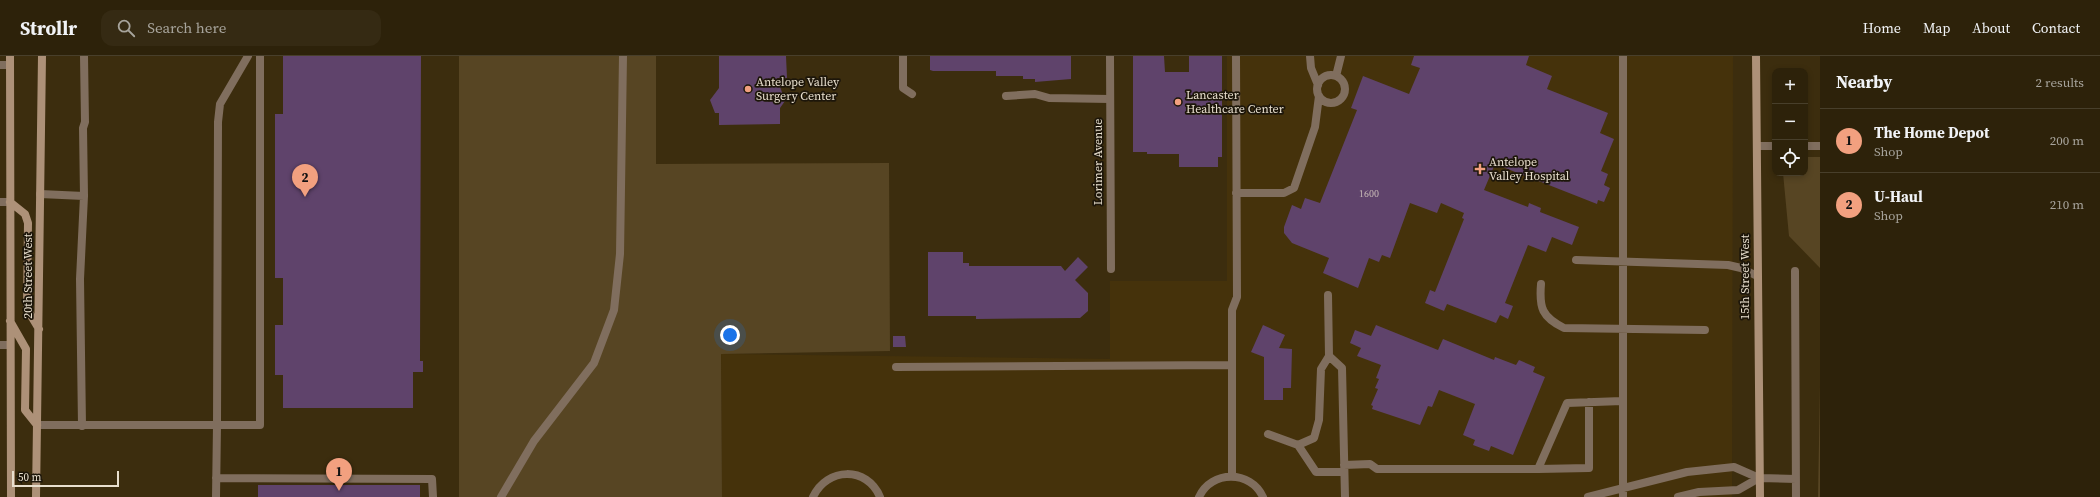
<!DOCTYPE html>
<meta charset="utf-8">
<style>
:root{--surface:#2d220a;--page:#352a13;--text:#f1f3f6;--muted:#a7a49c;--line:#483f2b;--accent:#f2a07f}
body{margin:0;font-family:"Source Serif 4",serif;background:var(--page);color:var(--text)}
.controls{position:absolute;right:12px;top:12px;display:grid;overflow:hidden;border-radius:8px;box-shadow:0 2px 6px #0003}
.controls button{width:36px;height:36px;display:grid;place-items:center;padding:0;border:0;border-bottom:1px solid var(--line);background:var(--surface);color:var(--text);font:20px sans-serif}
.scale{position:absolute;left:12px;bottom:10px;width:107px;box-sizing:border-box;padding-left:4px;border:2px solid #e8dfce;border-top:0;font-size:11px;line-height:14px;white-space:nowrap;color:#e8dfce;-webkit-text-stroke:3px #1d160a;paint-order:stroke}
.you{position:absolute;left:730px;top:279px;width:14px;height:14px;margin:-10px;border:3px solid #fff;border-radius:50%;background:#1a73e8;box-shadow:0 0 0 6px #1a73e833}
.badge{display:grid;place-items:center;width:26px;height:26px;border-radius:50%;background:var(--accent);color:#111;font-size:13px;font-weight:700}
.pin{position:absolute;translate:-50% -33px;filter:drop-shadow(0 1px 2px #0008)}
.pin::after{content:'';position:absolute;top:21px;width:14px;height:12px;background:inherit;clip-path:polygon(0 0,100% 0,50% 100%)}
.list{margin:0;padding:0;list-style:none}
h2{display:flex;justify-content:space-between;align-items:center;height:52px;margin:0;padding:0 16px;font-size:17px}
h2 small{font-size:13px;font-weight:400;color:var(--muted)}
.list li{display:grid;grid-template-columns:26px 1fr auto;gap:12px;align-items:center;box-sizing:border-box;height:64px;padding:0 16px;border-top:1px solid var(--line)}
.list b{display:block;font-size:15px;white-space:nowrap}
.list p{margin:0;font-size:13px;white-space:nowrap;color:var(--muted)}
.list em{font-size:13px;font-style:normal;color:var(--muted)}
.icon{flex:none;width:22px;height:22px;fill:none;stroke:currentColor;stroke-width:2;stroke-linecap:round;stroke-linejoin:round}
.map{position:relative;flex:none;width:1820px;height:441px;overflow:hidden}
header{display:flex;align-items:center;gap:24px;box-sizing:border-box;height:56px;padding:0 20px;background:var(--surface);border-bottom:1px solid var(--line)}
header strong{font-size:19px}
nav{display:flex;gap:22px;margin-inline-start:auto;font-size:14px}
.search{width:280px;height:36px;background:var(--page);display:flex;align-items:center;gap:10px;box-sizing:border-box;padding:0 14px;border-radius:12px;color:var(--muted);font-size:15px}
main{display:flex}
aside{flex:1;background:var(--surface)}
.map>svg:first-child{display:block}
</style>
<header>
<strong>Strollr</strong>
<div class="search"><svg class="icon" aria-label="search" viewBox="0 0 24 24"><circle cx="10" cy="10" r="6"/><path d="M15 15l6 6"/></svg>Search here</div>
<nav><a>Home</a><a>Map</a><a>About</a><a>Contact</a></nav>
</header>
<main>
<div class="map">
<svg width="1820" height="441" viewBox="0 0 1820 441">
<rect width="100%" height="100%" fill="#3c2d0e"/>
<path fill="#45320b" d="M1227,0H1733L1732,441H722L721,298L1110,303V225H1227Z"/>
<path fill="#574523" d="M459,0H656V108L889,107L890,295L721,298L722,441H459Z
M1805,101H1820V212L1789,180L1783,117H1805Z
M1820,330V441H1818Z"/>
<path fill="#5f436b" d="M283,0H421L420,305H423V316H413V352H283V319H275V269H283V222H275V58H283Z
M719,0H786L787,22H777L785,45L780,52V68L719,69V57H715L710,44L719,32Z
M930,0H1071V23L1035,26V23H1023V20H996V15H933L930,14Z
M1133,0H1164L1165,16H1189V0H1222V101H1218V111H1179V98H1147V96H1133Z
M1414,0H1529L1526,9L1552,20L1547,33L1608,57L1600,77L1614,83L1601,115L1608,118L1604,129L1610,132L1604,146L1598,144L1597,148L1495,108L1484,134L1528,151L1529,147L1541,152L1540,156L1579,171L1572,189L1552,181L1546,196L1528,189L1505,247L1513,250L1508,263L1500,259L1496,267L1447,248L1444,255L1425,247L1430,234L1435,236L1464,163L1462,162L1464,157L1441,147L1437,157L1410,147L1390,202L1382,199L1379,206L1369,202L1358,232L1323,217L1329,202L1292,187L1284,177V171L1292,149L1301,153L1305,142L1320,147L1357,54L1351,52L1363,20L1409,38L1420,12L1411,9Z
M928,196H963V207H969V210H1061L1065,215L1078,201L1088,211L1075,224L1088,237V255L1080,262L976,263V260H928Z
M1263,269L1285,279L1279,292L1292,293L1291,332H1283V344H1264V301L1251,296Z
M1376,269L1438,294L1443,283L1494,304L1495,301L1516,309L1519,304L1535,311L1533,316L1545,321L1513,399L1491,390L1489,395L1473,389L1475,384L1463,379L1475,348L1439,334L1432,351L1428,350L1420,369L1372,353L1373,350L1371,349L1378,333L1375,332L1379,323L1376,322L1381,309L1357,300L1361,292L1350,287L1355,274L1371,280Z
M893,280H905L906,291H893Z
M258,429H420V441H258Z"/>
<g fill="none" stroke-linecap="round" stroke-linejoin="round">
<path stroke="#806e5e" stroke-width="8" d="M248,0L220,48L218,66L217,369H260V0
M903,0V32L912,38
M1310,0L1311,12L1318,29
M1623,0V441
M0,9H10
M1317 33a14 14 0 1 1 28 0a14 14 0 1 1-28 0Z
M1336,20L1341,0
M1006,40L1035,38L1049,42L1110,43
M1236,137H1284L1294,132L1315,71L1319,40
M40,138L84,140
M0,146H10
M1576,204L1728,209L1741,212L1757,220
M1795,215L1796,441
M1541,228C1539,252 1542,261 1564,272L1705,274
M1328,239L1329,300L1342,312L1345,441
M0,289H10
M896,311L1231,309
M37,369H217L216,441
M82,370L80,223L84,140L83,72L85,66L84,0
M1268,378L1298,389L1316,416H1344
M1298,389L1314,382L1319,364L1321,313L1329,300
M1344,409L1370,408L1377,413H1538L1567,347L1622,345
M1538,413L1589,412V346
M1232,420V254L1237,241L1236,0
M216,422L432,423L433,441
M501,441L534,385L594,307L614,254L620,198L623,0
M813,441C827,411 867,410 880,441
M1199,441C1211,414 1251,414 1263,441
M1588,441L1687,416L1734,411L1759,422L1796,423
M1678,441L1699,436L1738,434L1759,422"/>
<path stroke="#806e5e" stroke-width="8" d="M1110,0L1111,213
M1757,90H1775
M1805,90H1820"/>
<path stroke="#ad9178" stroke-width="8" d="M10,0L11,441
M1756,0L1760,441
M10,146L25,158L28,167L27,253L39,273
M10,265L26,293L25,354L37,369
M36,441L42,0"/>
</g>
<g fill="#f2a07f" stroke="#1d160a" stroke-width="1.5">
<circle cx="748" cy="33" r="4"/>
<circle cx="1178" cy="46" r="4"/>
<path d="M1478 107h4v4h4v4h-4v4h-4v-4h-4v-4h4z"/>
</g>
<g text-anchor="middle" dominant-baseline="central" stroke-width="3.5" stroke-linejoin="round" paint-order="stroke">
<g font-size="10" fill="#c6b8b5">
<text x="1369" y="137">1600</text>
</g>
<g font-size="12" fill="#e8dfce" stroke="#1d160a" text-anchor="start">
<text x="756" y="26">Antelope Valley<tspan x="756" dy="14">Surgery Center</tspan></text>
<text x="1186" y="39">Lancaster<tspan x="1186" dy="14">Healthcare Center</tspan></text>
<text x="1489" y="106">Antelope<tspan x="1489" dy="14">Valley Hospital</tspan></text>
</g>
<g font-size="12" fill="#e8dfce" stroke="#1d160a">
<text transform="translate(1098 106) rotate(-90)">Lorimer Avenue</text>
<text transform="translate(28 220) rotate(-90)">20th Street West</text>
<text transform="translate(1745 221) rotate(-90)">15th Street West</text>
</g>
</g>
</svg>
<div class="controls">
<button>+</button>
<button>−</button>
<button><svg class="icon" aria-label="locate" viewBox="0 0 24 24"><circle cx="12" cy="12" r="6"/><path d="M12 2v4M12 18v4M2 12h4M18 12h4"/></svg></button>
</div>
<div class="scale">50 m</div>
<div class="you"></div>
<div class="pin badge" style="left:339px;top:435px">1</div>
<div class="pin badge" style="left:305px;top:141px">2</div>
</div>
<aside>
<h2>Nearby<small>2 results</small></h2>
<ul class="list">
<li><span class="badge">1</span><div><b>The Home Depot</b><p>Shop</p></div><em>200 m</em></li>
<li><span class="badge">2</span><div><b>U-Haul</b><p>Shop</p></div><em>210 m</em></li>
</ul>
</aside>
</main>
